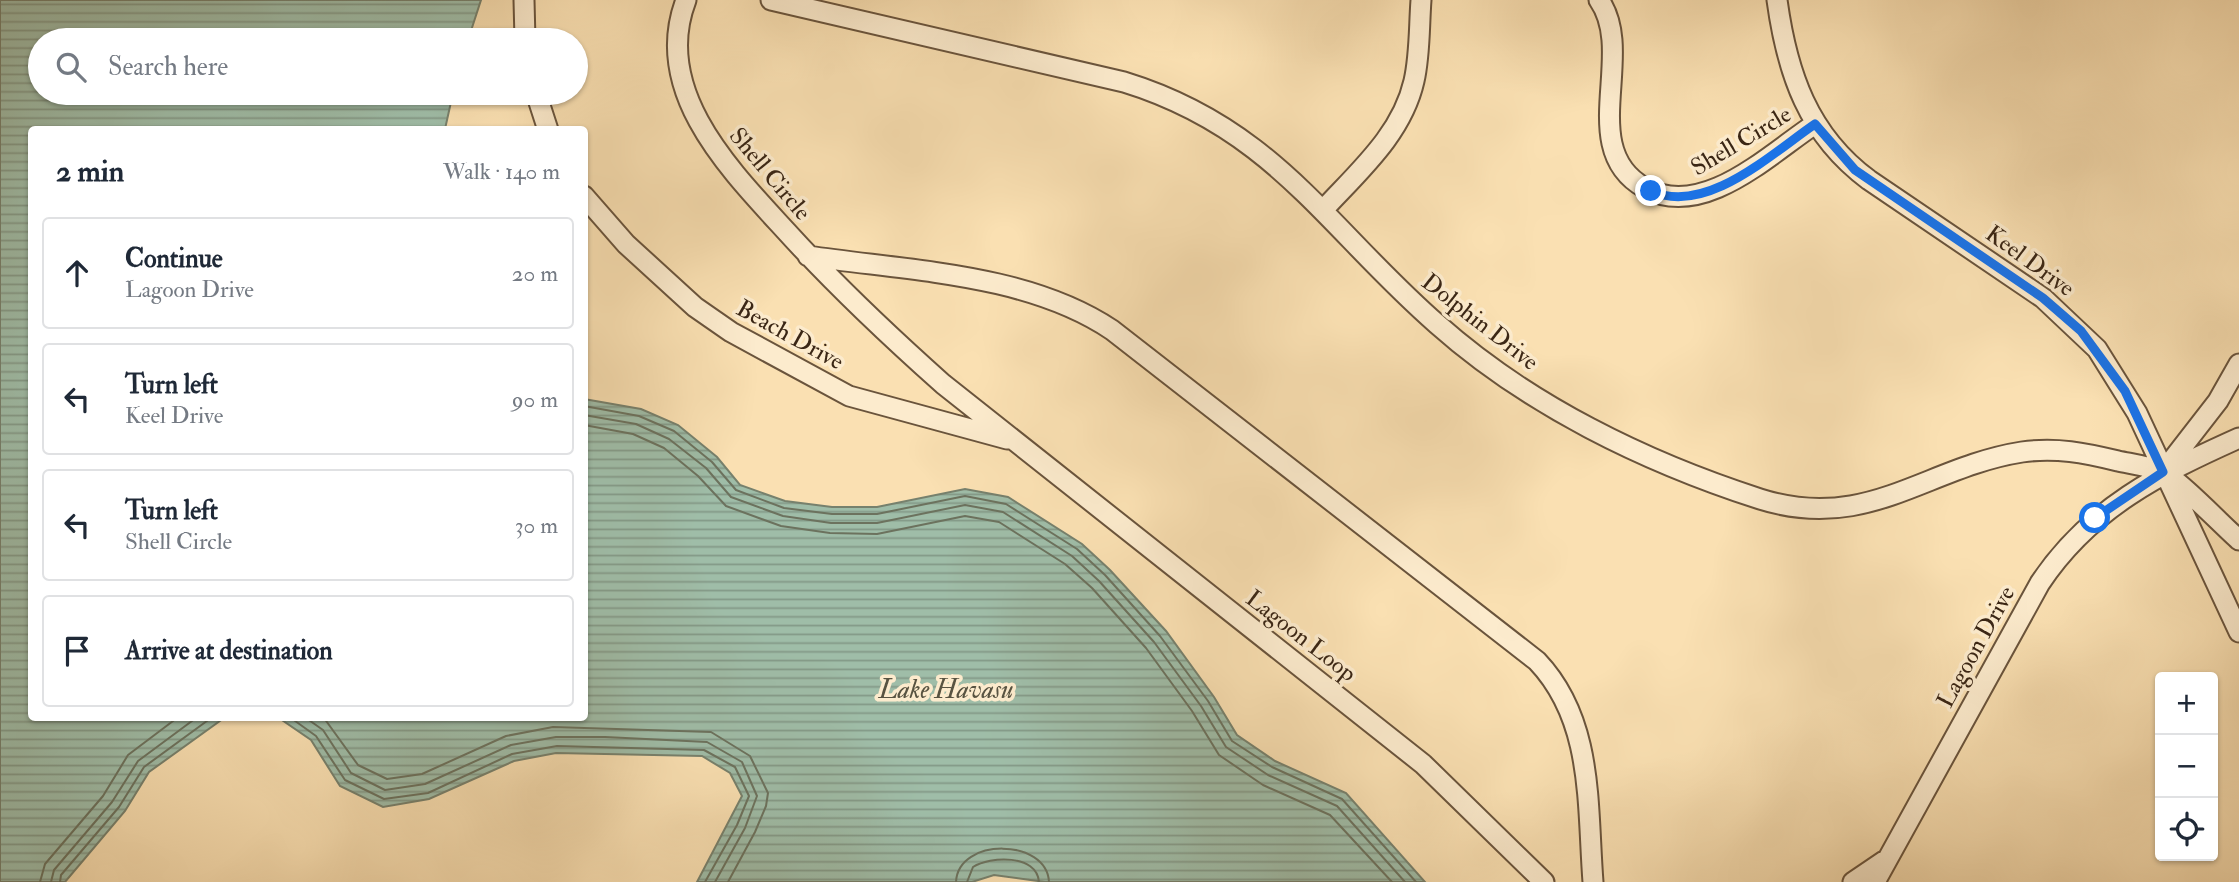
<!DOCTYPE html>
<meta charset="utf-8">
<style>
:root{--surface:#fff;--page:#f6f6f7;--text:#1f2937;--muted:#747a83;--line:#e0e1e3}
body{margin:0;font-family:"IM FELL Double Pica",serif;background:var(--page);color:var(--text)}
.controls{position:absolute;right:21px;bottom:21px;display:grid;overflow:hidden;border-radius:7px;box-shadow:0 2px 5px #0004}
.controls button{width:63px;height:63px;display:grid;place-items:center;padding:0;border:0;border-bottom:2px solid var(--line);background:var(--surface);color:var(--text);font:35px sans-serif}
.stop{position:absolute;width:21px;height:21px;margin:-16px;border:5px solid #1a73e8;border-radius:50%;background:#fff}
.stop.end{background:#1a73e8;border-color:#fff;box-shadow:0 2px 7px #0008}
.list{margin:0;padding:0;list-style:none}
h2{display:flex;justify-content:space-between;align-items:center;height:91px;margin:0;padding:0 28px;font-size:30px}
h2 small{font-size:23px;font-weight:400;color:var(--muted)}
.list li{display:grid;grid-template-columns:46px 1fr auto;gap:21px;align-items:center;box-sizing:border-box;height:112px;margin:0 14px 14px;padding:0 14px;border:2px solid var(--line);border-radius:7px}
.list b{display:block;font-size:26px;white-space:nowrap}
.list p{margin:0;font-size:23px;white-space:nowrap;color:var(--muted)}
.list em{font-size:23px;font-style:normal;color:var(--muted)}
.icon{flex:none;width:38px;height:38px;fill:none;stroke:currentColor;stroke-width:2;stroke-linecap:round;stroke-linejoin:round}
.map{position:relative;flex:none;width:2239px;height:882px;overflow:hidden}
.search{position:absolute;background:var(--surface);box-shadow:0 2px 5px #0004;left:28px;top:28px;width:560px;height:77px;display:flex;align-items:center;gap:18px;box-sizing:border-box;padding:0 24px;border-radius:38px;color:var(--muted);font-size:26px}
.panel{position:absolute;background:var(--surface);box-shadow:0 2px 5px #0004;left:28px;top:126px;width:560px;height:595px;border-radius:7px}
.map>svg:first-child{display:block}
</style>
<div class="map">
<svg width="2239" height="882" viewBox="0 0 2239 882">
<defs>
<pattern id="water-rules" width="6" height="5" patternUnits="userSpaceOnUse" patternTransform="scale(1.75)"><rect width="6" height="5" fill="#9fbda8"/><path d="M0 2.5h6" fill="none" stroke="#839988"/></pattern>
</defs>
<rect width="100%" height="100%" fill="#fae0b2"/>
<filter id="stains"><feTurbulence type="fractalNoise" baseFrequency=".00286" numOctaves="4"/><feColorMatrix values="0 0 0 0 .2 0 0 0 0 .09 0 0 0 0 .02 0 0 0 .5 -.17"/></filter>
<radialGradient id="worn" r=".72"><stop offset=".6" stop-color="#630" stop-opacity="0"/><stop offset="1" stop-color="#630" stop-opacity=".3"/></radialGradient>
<path fill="url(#water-rules)" stroke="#77816d" stroke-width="2" d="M0,0H481L468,40H40V93H453L445,129L32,130V718H224L149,772L125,811L65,882H0Z
M584,399L641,409L678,425L717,457L740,485L785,501L832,507H877L965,489L1008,497L1082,544L1110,570L1166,631L1214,697L1237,735L1275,761L1346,793L1425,882H1045L994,875L972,882H697L742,796L730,773L702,756L556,753L514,761L429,799L383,807L340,786L311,740L279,718H584Z"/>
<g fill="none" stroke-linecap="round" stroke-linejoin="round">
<path stroke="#6c725e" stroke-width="2" d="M584,406L639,416L674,431L712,462L736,490L784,508L832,514H877L965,496L1006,504L1077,549L1105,575L1160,636L1208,701L1232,741L1272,767L1342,799L1416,882
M584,415L636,424L669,439L706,468L731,497L783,516L831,523H877L965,505L1003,512L1072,556L1099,581L1154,642L1201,706L1226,747L1268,775L1337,806L1405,882
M584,425L633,434L664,448L698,476L726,506L781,526L830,533L877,534L965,516L999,522L1065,564L1092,588L1146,648L1192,711L1219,755L1263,785L1330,815L1392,882
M291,718L316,736L345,780L384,799L428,793L512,754L557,746L704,750L735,767L749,796L737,825L705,882
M306,718L323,730L351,773L385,790L425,784L511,745L556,737H605L707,742L742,762L757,796L745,828L715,882
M324,718L358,765L387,779L422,774L506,736L553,727L711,732L750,756L768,793L766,806L755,832L728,882
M40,882L45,864L103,796L128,755L177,718
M51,882L54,870L112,802L138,761L196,718
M60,882L61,875L119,807L144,767L211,718
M956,882C958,837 1047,838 1049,882
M967,882L973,867C990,856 1037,854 1039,882"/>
<defs>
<path id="service" d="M524,0L525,40
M686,0C651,91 730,170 786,231C835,285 888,335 943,384L1423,764L1544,882
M771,0L1124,82C1274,128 1327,228 1437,324C1528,405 1645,462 1760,499C1867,533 1926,467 2022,452C2056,447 2085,453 2118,461C2132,464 2149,466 2162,472C2178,479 2223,526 2239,540
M1599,0C1637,54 1575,149 1645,188C1703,220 1768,155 1815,124
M1777,0C1787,73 1808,135 1869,180L2043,298L2097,349L2137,413L2239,632
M536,93L548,130
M584,196L626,244L695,307L731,332L849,396L1007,439
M1324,209C1359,171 1402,134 1414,81C1420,55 1419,27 1421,0
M808,256C908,271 1027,273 1112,330L1537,661C1594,721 1587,805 1593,882
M2166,468L2218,401L2239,364
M1853,882L1884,861
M1875,882L2040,583C2090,508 2159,474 2239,438"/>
</defs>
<use href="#service" stroke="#6a543c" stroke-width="23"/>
<use href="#service" stroke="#fcebcd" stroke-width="19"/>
</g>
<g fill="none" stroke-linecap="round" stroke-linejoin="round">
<path stroke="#1a73e8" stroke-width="9" d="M1651,191C1706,216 1771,154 1815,124L1855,170L2043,298L2081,331L2125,391L2163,472L2095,518"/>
</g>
<g text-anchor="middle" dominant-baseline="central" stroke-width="7" stroke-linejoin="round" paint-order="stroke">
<g font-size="24" fill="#3a2615" stroke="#fcebcd">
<text transform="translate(1741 141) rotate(-31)">Shell Circle</text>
<text transform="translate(770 174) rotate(50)">Shell Circle</text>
<text transform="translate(2030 261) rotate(36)">Keel Drive</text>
<text transform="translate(1480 322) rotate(38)">Dolphin Drive</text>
<text transform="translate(790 335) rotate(29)">Beach Drive</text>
<text transform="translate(1301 636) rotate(38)">Lagoon Loop</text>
<text transform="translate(1976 647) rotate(-61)">Lagoon Drive</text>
</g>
<g font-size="26" font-style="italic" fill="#585341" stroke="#fcebcd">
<text x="946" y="690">Lake Havasu</text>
</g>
</g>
<rect width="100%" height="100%" filter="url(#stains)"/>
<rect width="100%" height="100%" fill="url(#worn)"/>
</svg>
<div class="controls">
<button>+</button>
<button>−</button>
<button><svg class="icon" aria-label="locate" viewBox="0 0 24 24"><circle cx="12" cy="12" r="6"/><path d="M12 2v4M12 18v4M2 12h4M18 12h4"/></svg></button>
</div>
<div class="stop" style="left:2095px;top:518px"></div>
<div class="stop end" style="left:1651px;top:191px"></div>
<div class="search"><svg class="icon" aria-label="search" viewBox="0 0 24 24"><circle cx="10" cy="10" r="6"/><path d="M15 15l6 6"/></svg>Search here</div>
<section class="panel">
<h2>2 min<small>Walk · 140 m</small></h2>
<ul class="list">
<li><svg class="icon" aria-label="ahead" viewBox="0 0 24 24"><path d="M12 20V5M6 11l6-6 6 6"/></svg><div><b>Continue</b><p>Lagoon Drive</p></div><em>20 m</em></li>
<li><svg class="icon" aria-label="left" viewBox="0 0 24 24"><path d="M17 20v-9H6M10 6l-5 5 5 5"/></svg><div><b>Turn left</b><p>Keel Drive</p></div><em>90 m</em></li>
<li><svg class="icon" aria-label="left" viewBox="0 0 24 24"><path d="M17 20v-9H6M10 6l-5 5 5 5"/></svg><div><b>Turn left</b><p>Shell Circle</p></div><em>30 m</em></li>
<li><svg class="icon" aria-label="arrive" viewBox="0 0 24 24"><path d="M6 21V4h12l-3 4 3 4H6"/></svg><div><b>Arrive at destination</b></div></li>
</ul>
</section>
</div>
